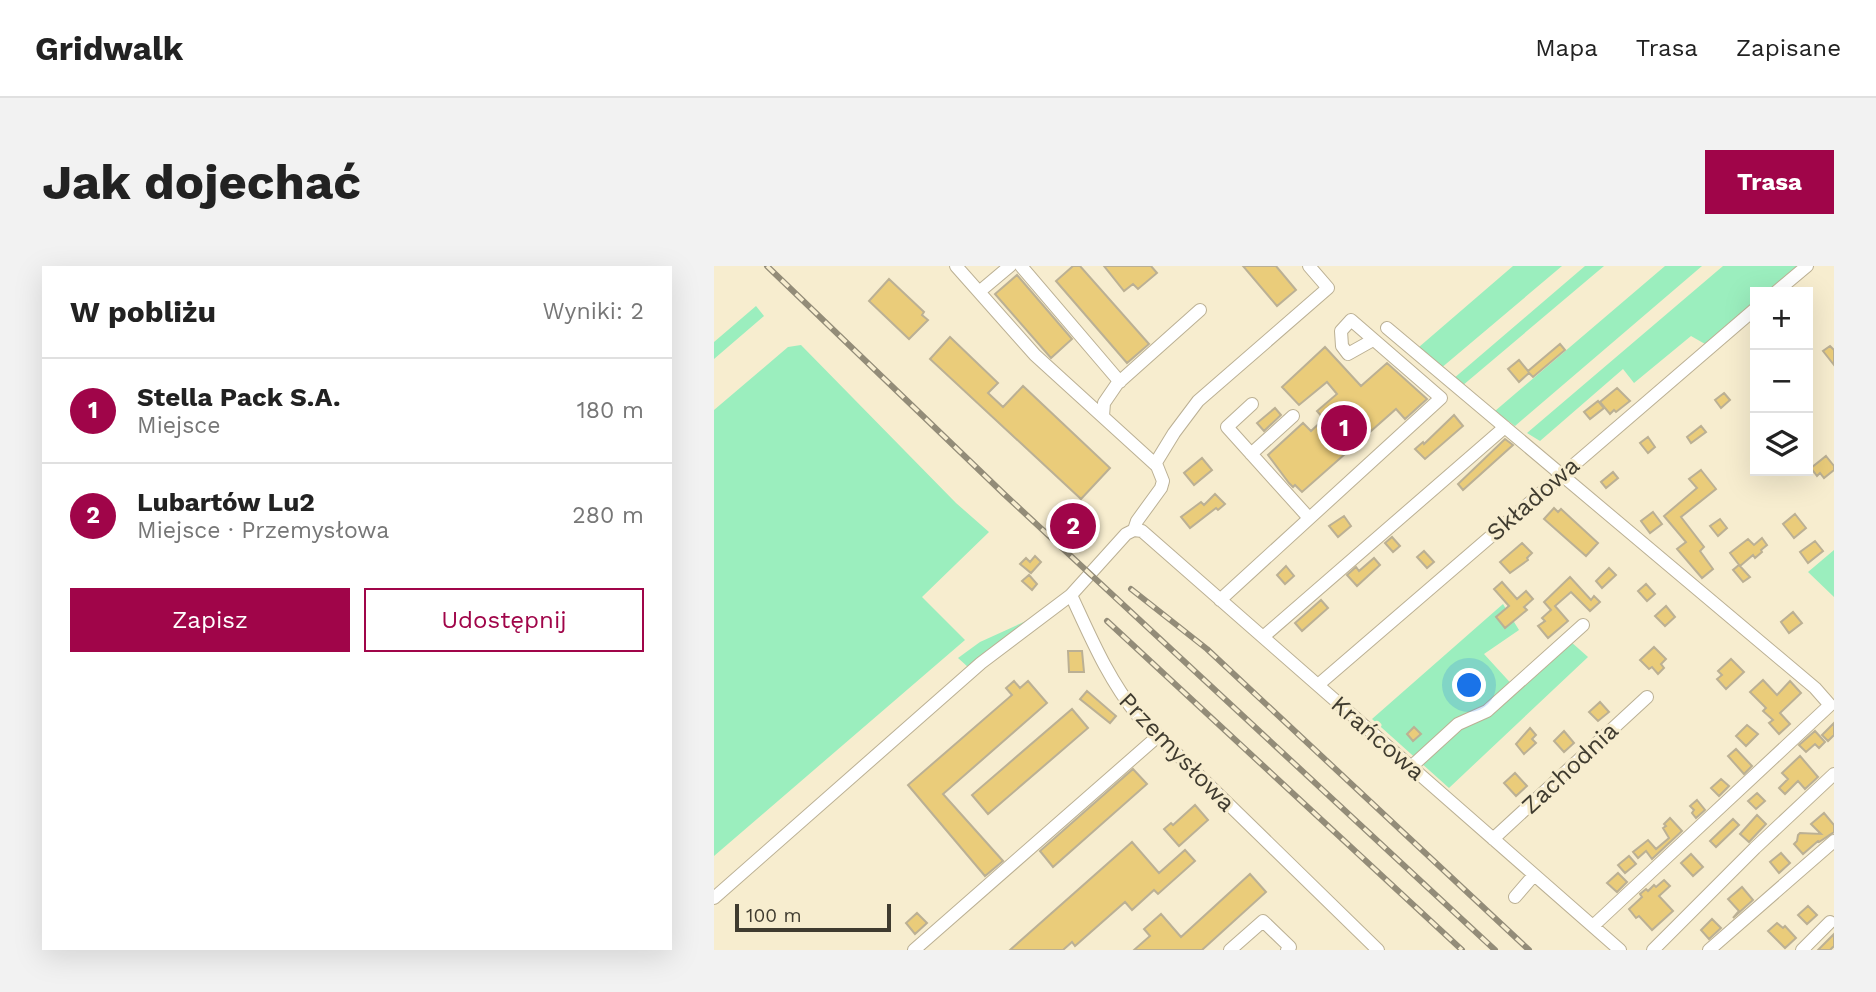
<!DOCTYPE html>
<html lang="pl">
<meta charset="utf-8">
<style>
:root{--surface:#fff;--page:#f2f2f2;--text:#222;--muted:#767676;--line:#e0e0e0;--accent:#a00549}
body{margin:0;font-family:"Work Sans",sans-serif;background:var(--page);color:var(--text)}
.controls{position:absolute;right:21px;top:21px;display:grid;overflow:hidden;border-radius:0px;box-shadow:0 7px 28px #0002}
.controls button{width:63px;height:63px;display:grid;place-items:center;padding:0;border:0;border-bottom:2px solid var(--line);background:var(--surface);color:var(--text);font:35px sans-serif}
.scale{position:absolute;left:21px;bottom:18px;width:156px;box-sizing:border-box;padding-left:7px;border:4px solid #3f3b2f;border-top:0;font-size:19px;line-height:24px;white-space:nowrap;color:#3f3b2f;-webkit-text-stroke:5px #f7edcf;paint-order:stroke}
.you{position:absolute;left:756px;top:420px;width:24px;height:24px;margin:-18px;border:5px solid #fff;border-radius:50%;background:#1a73e8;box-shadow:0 0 0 10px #1a73e833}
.badge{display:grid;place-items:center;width:46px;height:46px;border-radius:50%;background:var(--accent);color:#fff;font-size:23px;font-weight:700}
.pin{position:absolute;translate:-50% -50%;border:4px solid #fff;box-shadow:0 2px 7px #0006}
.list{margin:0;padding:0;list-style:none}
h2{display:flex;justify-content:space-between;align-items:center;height:91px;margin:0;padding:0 28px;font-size:30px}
h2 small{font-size:23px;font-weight:400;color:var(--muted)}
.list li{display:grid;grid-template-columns:46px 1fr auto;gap:21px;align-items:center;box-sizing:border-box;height:105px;padding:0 28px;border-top:2px solid var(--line)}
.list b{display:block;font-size:26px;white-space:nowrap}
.list p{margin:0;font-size:23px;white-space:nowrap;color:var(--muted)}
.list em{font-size:23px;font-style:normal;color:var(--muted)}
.actions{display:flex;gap:14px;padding:21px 28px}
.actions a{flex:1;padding:16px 0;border:2px solid var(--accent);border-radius:0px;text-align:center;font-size:24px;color:var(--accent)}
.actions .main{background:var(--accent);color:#fff}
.icon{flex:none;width:38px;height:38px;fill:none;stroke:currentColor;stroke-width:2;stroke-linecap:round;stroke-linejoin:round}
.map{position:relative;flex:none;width:1120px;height:684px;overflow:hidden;border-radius:0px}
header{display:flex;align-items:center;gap:42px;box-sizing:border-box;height:98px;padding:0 35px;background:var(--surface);border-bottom:2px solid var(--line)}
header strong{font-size:33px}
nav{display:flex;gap:38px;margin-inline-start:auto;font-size:24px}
.intro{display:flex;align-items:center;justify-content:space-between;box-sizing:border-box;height:168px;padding:0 42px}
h1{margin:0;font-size:49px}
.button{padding:18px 32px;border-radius:0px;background:var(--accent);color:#fff;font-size:24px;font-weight:700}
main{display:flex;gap:42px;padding:0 42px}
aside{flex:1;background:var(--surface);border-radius:0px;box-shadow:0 7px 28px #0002}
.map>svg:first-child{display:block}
</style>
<header>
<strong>Gridwalk</strong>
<nav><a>Mapa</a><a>Trasa</a><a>Zapisane</a></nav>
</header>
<div class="intro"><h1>Jak dojechać</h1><a class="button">Trasa</a></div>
<main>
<aside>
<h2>W pobliżu<small>Wyniki: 2</small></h2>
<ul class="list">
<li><span class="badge">1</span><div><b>Stella Pack S.A.</b><p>Miejsce</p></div><em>180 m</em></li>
<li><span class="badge">2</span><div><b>Lubartów Lu2</b><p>Miejsce · Przemysłowa</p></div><em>280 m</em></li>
</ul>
<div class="actions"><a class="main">Zapisz</a><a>Udostępnij</a></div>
</aside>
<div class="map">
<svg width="1120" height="684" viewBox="0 0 1120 684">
<rect width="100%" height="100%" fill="#f7edcf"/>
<path fill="#9beebe" d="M799,0H848L726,103L705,81Z
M871,0H890L748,120L739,113Z
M951,0H988L801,160L781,145Z
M1009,0H1083L1052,26H1041V36L991,78L977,70L920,117L909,103L826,175L813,167Z
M42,40L50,50L0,93V76Z
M87,79L242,237L275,266L208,331L251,374L0,590V144L74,81Z
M1120,284V331L1094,306Z
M789,338L805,364L770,388L803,424L856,375L874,391L735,522L658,453Z
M312,355L254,401L244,392L266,376Z"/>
<path fill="#eacc7a" stroke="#bbb094" stroke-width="2" d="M359,0H366L435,78L413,97L342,15Z
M390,0H437L443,7L424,23L419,18L410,25Z
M529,0H562L582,24L563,40Z
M303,9L358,73L337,92L281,28Z
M175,13L210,46L208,49L214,54L195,73L155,35Z
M236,71L284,117L274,127L289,141L309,120L396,202L367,233L216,93Z
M846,78L851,84L819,111L815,107L805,116L794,103L805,94L814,105Z
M1116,80L1120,84V99L1109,85Z
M611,81L647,120L673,97L713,133L691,153L682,143L588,226L581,219L579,221L575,217L554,189L589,157L597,165L610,153L603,145L623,128L613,116L585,139L568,121Z
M903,122L916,135L902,146L900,144L896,148L886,136Z
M1010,127L1016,134L1007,142L1001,134Z
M884,135L890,142L876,153L870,146Z
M561,142L567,149L550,165L543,157Z
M740,149L749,160L711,193L701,183L709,176L710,178Z
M987,160L992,166L977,177L973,171Z
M934,171L941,181L934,187L926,177Z
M791,173L799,179L749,224L744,218Z
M1112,190L1120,200V204L1110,212L1106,207L1103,210L1097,202Z
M488,192L498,204L480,219L470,207Z
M987,204L1002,223L967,251L990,281L986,285L999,303L988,312L963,283L972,276L950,250L983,222L975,213Z
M899,206L904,212L892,222L887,216Z
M501,228L511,238L504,244L502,242L476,262L467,251L487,236L490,239Z
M840,242L844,246L847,243L884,277L872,290L830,253Z
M939,246L948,258L936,267L927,255Z
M1081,248L1092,262L1080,272L1069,258Z
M630,250L637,260L624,271L615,260Z
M359,252L367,260L360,267L352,259Z
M1006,253L1013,262L1004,270L996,260Z
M678,271L686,280L679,286L671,277Z
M1048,272L1053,279L1047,284L1048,286L1041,292L1039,289L1026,300L1016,287L1034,273L1040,279Z
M1101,275L1109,285L1094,297L1086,286Z
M808,277L818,287L813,292L814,294L796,307L786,296Z
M710,285L720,296L713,302L703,291Z
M321,290L327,296L317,307L306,298L312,292L316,296Z
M660,292L666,299L643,320L633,309L642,301L645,305Z
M1025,299L1036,311L1029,316L1019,304Z
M572,300L580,310L571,318L563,309Z
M895,302L902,309L888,322L882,315Z
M315,309L323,318L318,324L308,315Z
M856,311L877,334L880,330L886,336L876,345L857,326L841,340L854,355L834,372L824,360L831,355L828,352L837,344L830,336Z
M788,316L803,333L812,325L819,333L810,341L813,344L791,362L782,351L795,340L780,323Z
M932,318L941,328L933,335L924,325Z
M607,334L614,342L588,365L581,357Z
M952,340L961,351L951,360L941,350Z
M1079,346L1088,357L1075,367L1067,356Z
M940,381L952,393L947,398L950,402L944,408L938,401L935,403L926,394Z
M354,385H368L370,406H355Z
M1017,393L1030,406L1012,423L1003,413L1008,409L1004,405Z
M1049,414L1063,429L1076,415L1087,427L1066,447L1076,458L1065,468L1055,457L1059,454L1049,445L1052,442L1036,426Z
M300,415L306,422L314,415L333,437L229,528L289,595L271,610L194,519L298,429L292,422Z
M373,425L402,450L396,457L366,433Z
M886,436L895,446L884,455L875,446Z
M358,443L374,462L274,548L258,529Z
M1120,457V469L1114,475L1108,469Z
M1033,459L1044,468L1032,480L1022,470Z
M700,461L707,468L699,475L693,468Z
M816,462L822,469L818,473L822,477L810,488L802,478Z
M850,465L860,477L850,486L840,475Z
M1101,465L1111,476L1105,482L1101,478L1092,486L1085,479Z
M1022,483L1038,500L1030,508L1014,490Z
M1086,490L1104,511L1091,523L1084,515L1071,528L1065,522L1074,513L1068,507Z
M419,503L433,518L339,601L326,585Z
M801,507L813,520L802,530L790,517Z
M1007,513L1015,520L1005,530L997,522Z
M1043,527L1051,535L1042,543L1034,535Z
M983,534L991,544L982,552L978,547L980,544L976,540Z
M481,539L494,554L465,580L450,563L457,557L459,559Z
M1110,547L1120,559V566L1105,576L1104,575L1089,588L1080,578L1083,575L1084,569L1086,567L1107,568L1097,558Z
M1043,549L1052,558L1035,576L1026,568Z
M956,552L968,565L938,593L932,585L924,592L919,586L934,574L942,583L955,572L949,562L952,560L950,558Z
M1019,553L1025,559L1002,581L996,575Z
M418,576L445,607L471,584L481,595L444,628L440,624L418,644L411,636L361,680L358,676L349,684H296Z
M1067,587L1076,597L1065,607L1056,596Z
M977,588L989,601L979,610L967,597Z
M915,590L922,598L911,607L904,599Z
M904,607L913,616L903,626L893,617Z
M536,608L552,626L488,684H420L436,670L430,663L447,648L467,671Z
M950,614L956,620L945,630L959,645L938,664L925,650L922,652L915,643L928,631L926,628L932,623L934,625L940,619L942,621Z
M1028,621L1039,634L1019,652L1025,645L1014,633Z
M1094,640L1103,649L1093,658L1084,649Z
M203,647L213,657L201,668L192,657Z
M998,653L1007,662L995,673L987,664Z
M1063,657L1069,662L1071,660L1082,672L1071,682L1054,665Z
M1120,668V680L1116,684H1104Z"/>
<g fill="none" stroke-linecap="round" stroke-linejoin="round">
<defs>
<path id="minor" d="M242,0L321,89L443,200L449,215L447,222L423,255L420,264
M307,0L406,116
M265,26L296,0
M1062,26L1093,0
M673,62L1101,422L1116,439L879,660
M538,138L513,161L595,252
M389,150L390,137L403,118L486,44
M537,188L579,150
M441,198L460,167L484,135L614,22L595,0
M420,264L428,265L906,684
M357,329C377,372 394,413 424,450L664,684
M506,334L727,132L637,54L627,65L628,80L634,88L659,74
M549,371L791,161
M604,419L1041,43
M697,501L744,458L773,445L869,359
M779,573L933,431
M801,631L820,609
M0,632L267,397L357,329L412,268L420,264
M200,684L443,471
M516,684L549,655L576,681L573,684
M939,684L1041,582L1120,508
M995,684L1120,575
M1088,684L1116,656"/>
</defs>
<use href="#minor" stroke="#bbb094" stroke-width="14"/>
<use href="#minor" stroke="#fff" stroke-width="12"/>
<defs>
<path id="rail" d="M53,0L290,228L781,684
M417,323L493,383L815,684
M393,355L748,684"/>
</defs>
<use href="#rail" stroke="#938c78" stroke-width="6"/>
<use href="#rail" stroke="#f7edcf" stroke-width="3.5" stroke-dasharray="10" stroke-linecap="butt"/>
</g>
<g text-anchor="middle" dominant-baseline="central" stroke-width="6" stroke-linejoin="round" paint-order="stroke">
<g font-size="24" fill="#3f3b2f" stroke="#f7edcf">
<text transform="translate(819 233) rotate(-41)">Składowa</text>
<text transform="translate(664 472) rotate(41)">Krańcowa</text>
<text transform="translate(463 486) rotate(46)">Przemysłowa</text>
<text transform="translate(856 502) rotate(-43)">Zachodnia</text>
</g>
</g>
</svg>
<div class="controls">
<button>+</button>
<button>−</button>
<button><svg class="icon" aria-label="layers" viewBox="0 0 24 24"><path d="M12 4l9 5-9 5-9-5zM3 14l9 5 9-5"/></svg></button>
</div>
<div class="scale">100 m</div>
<div class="you"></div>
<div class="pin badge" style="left:630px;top:162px">1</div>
<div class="pin badge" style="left:359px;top:260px">2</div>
</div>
</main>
